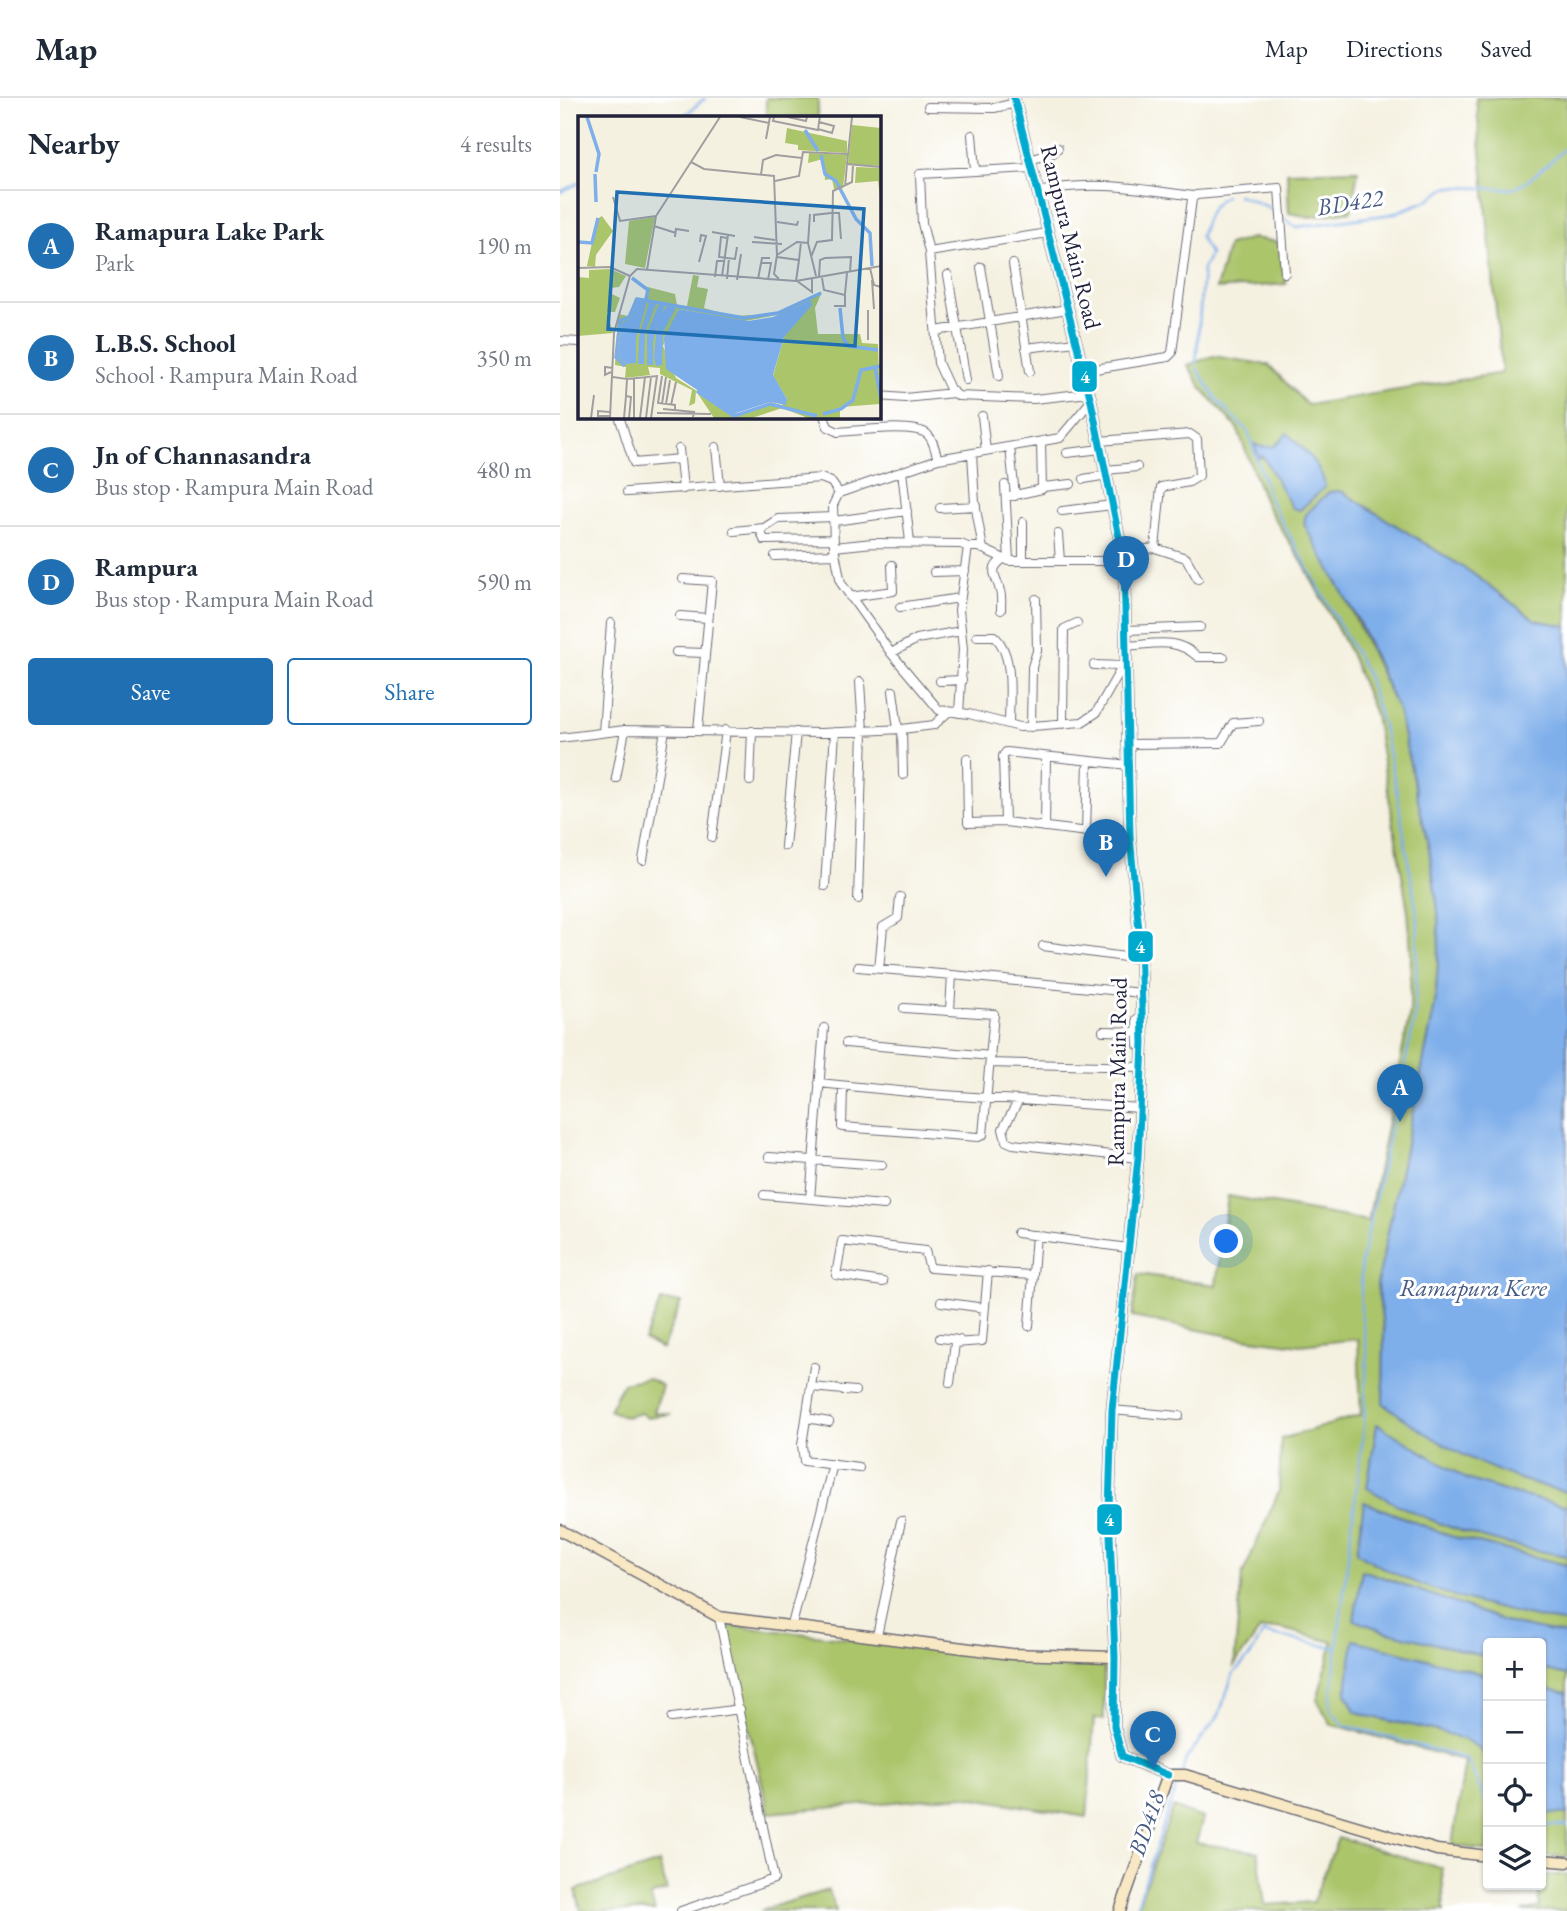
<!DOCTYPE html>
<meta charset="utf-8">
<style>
:root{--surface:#fff;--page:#f6f6f7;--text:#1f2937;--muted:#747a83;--line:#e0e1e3;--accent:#1f6fb2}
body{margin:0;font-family:"EB Garamond",serif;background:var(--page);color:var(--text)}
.controls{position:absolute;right:21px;bottom:21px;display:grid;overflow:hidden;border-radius:7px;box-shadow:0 2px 5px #0004}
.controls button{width:63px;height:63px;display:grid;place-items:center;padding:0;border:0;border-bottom:2px solid var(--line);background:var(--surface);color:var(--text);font:35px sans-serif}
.you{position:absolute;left:667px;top:1144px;width:24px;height:24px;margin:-18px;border:5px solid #fff;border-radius:50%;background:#1a73e8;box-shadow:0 0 0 10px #1a73e833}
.badge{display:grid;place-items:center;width:46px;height:46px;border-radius:50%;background:var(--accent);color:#fff;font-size:23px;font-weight:700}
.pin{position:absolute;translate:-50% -58px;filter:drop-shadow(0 2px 4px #0008)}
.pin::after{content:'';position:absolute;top:37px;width:24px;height:21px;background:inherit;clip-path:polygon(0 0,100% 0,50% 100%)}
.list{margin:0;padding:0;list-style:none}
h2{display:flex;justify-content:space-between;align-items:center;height:91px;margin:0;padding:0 28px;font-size:30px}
h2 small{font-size:23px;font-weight:400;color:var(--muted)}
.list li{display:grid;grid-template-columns:46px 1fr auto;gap:21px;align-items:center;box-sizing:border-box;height:112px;padding:0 28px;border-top:2px solid var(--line)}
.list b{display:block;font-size:26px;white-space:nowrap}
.list p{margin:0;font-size:23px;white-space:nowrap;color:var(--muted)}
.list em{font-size:23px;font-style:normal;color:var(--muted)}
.actions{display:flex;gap:14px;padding:21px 28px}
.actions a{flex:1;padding:16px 0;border:2px solid var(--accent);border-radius:7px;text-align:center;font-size:24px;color:var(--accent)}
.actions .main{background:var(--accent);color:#fff}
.icon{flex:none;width:38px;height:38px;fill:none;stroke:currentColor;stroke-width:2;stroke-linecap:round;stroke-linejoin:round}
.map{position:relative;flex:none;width:1007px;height:1813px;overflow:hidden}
header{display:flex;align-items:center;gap:42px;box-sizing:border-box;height:98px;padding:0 35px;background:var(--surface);border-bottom:2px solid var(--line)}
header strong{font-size:33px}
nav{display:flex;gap:38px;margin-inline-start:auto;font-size:24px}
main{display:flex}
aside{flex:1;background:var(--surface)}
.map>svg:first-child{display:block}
</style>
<header>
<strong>Map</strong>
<nav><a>Map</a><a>Directions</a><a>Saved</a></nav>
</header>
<main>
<aside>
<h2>Nearby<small>4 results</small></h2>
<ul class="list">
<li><span class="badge">A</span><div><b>Ramapura Lake Park</b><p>Park</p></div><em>190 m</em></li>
<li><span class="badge">B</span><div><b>L.B.S. School</b><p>School · Rampura Main Road</p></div><em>350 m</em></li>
<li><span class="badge">C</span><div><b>Jn of Channasandra</b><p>Bus stop · Rampura Main Road</p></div><em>480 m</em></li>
<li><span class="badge">D</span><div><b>Rampura</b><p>Bus stop · Rampura Main Road</p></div><em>590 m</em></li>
</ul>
<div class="actions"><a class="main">Save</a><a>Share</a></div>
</aside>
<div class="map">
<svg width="1007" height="1813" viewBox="0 0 1007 1813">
<rect width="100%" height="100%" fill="#fff"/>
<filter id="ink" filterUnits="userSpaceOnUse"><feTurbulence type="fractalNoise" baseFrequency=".0143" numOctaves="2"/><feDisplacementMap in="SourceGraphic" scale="14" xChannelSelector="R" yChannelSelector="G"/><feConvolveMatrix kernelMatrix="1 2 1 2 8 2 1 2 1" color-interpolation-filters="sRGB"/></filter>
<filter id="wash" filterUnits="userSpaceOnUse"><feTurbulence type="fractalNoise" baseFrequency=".00686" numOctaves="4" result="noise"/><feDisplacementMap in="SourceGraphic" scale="28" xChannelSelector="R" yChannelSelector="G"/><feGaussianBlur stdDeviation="1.57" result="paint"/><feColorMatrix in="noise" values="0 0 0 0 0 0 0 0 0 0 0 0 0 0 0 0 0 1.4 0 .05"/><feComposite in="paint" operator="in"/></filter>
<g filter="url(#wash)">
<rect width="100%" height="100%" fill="#f5f1e1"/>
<path fill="#abc56b" stroke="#667453" stroke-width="2" d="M206,0H258V19H206Z
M916,0H1007V528L975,522L912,475L781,393L769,394L746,416L838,612L869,751L878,812L879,851L875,907L817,1187L824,1233L823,1305C889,1349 929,1375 1007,1394V1759L981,1757V1545H928V1753L892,1747L905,1663L771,1626L757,1602L773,1544L719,1530L700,1532L674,1568L682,1478L719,1393L721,1341L801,1317L798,1241L740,1247L675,1239L572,1219L578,1176L656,1187L668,1098L808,1123L850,915L851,854L848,813L815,616L790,555L744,467L706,407L677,330L642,291L628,267L653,258L709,267L747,307L942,275Z
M798,72L791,113L750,119L729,115L727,74Z
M692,140L718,144L726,186L656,191L668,147Z
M101,1203L121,1204L102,1251L84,1242Z
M88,1280L102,1288L94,1314L111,1316L86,1319L81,1315L65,1319L49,1312L63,1285Z
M165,1527L544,1569V1622L534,1620L527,1719L402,1698L209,1715Z
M613,1710L643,1720L636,1745L698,1754L705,1807L753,1804L778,1740L882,1770L884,1813H576Z
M99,1765L107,1792L90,1798L95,1813H21L16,1792Z
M1007,1776V1813H962L980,1809L978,1787H981V1778Z
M268,1792L276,1813H201L204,1811Z"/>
<path fill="#7fafea" stroke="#506892" stroke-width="2" d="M727,335C741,349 763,368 765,389L740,412L732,410L703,358L699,360L694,346L702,349L715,348Z
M781,393L912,475L975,522L1007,528V1394C939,1380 878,1348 823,1305L824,1233L817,1187L875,907L879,851L878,812L869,751L838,612L798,522L744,426L746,416L769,394Z
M817,1326L907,1381L954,1396L1007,1408V1458C935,1446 870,1428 807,1390Z
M804,1404L890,1438L1007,1467V1525C940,1513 853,1493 797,1454Z
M802,1472L953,1526L1007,1537V1577L981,1571V1545H928V1559L828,1534L794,1522Z
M794,1542L928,1577V1662C915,1629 825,1628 795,1613L786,1595Z
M981,1589L1007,1595V1716L981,1715Z"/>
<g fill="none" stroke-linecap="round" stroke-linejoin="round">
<path stroke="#7fafea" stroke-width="2.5" d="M123,19L145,0
M0,94L19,85
M678,97L706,108L719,117
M724,121L736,129L832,116L866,103L888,89L953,91L969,82L1007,49
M636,266L643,171L650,156L640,139C646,122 649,107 665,98
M637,271L657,302L688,334L710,402L806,574L823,628L837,695L858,822L855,919L801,1165V1214L807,1256L804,1328L770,1608L773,1615L784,1627L907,1661L928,1709
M622,1674L626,1661L659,1617L673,1576L690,1558L703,1535L776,1550
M981,1727L1007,1728
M575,1813L619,1680"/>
</g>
</g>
<g filter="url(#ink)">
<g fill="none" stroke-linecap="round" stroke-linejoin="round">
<defs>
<path id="minor" d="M368,9L434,10L456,5
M412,37L415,72
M470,62L493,55L498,50
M472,70L360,76L362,125L369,154L378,265L390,291L398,298L474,301L529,295
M478,94C530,81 581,91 633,98
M369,154L488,135
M453,166L470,273
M421,169L439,278
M388,177L406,282
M376,233L507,211
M0,243L19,244
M466,250L516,244
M523,273L608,259L612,255L632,101L636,97L719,90L725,175
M318,298L345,300L393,295
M531,303L500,340L378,361L279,395L273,407L274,449L281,485L331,555L379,612L409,616L460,629L522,624L536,615L566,562
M59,318L74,365L120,361
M264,318L268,329L278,334C297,333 353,325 367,336C374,342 375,353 378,361
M422,318L426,353
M539,343L630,336L637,341L639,378L629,384L601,389L595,450L563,454
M156,349L160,388
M450,349L455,398
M119,351L123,391
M507,355L541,351
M412,356L415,405L423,451
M546,372L577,369
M342,373L350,444
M524,381L547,377
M445,387L449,463
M483,389L511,386
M67,394L261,380L271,384L279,395
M446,399L482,391L481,344
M380,410L416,408
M502,413L553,407
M274,423L347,413
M463,424V463
M200,431L204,442L274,441
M174,433L204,430L218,421L274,419
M498,436L500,463
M274,449L313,445L401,446L408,449L399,512L403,551L399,615
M408,449H419L449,463H564
M595,450L626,460L638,481
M215,458L275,456
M374,474L405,473
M123,481L152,483L138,632
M290,499L333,493L332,467
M340,509L400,500
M441,512C441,506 442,498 440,493C437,478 427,473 443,461
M120,518L148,520
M567,532L640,529
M417,538H434C455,556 449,601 449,626
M567,548C596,546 615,539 638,559H664
M116,554L145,555
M331,555L357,541L401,533
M534,567L563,568
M380,583L402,582
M333,593L338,631
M503,626L504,531L517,525
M471,629L472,569L477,553L476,501
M342,631L343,677
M43,634L51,525
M0,640L65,632L261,635L342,631L374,627L387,615
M568,646L661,645L673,625L699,623
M407,660L408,725L445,724L570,739
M56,680L65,632
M190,683L192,633
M445,724L443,658L446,654L569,667
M485,729L486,659
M526,734L528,663
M152,739L166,632
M225,748L236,634
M83,762L105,632
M265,788L275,634
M298,801L303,633L300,584
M483,848L580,861
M298,869L392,877L390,912
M319,871L323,829L338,820L340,799
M392,877L582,895
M577,921L578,947L583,949
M543,933L577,934
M286,945L431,958
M431,965L582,969
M259,985L369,996L580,1010
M283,988L282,1029L418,1039L423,1037L434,916L344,910
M459,1002L443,1031L446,1043L453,1046L578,1060
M209,1059L322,1067
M204,1097L324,1107
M250,1101L264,930
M457,1135L568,1150
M323,1184L276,1177L282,1143L365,1153L370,1170L471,1177
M381,1204L425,1210
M469,1228L476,1137
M380,1240L399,1242
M254,1269L242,1347L244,1363L299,1370
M390,1285L395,1245L422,1243L428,1173
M251,1289L295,1293
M552,1312L619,1318
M247,1320L269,1324
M232,1527L273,1366
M317,1538L341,1423
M112,1620L180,1611
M121,1813L214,1781L159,1519"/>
<path id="secondary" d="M454,0L531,303L564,463L570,739L580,843L583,945L578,1060L552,1312L549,1412L555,1559L554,1628L562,1658L608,1677
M0,1432L159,1519L451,1556L555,1559
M608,1677H625L877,1752L928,1758
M981,1762L1007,1764
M560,1813L608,1677"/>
</defs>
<use href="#minor" stroke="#6c6a75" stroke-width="10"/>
<use href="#secondary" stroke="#6c6a75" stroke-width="13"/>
<use href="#minor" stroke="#fff" stroke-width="8"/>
<use href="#secondary" stroke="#f8e8c3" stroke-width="10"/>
<defs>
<path id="bus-1" d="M454,0L531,303L564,463L570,739L580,843L583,945L578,1060L552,1312L549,1412L555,1559L554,1628L562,1658L608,1677"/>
</defs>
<use href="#bus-1" stroke="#fff" stroke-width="12"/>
<use href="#bus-1" stroke="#00a9ce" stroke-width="7"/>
</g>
</g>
<g text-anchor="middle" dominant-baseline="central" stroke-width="6" stroke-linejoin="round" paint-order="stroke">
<g font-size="23" fill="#22223b" stroke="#fff">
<text transform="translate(511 139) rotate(76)">Rampura Main Road</text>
<text transform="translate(557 974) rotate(-89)">Rampura Main Road</text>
</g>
<g font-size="24" font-style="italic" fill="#475a81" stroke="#fff">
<text transform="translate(790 104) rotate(-9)">BD422</text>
<text x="913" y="1189">Ramapura Kere</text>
<text transform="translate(586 1725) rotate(-71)">BD418</text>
</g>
</g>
<g transform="translate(18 18)">
<rect width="303" height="303" fill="#f5f1e1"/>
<path d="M274,9L303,12V50L270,48ZM209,12L269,25V37L220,34V29L207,27ZM231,37L269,39L265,72L256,73L254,63L247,64L245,43L230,47ZM278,51L303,52V87L300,65L277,67ZM24,100L35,115L18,139L17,151L9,150L19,103ZM77,101L67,152L47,148L51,105ZM32,153L48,160L41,171L33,172L34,178L42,182L37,196H29L35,217L0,220V161L11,162V154ZM115,159L121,160L119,171L130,173L126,192L154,200L195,198L244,176L237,192L240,218H282L284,227L300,228L302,288L262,291V302H230L204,292L174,302H136L118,275L117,287L111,290L114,274L82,258V252L70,251L72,259L47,262L48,251L37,249L40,198L51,200L57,182L69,183L71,174L66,170L97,178L99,189L109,190ZM101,193L167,205L225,194L206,221L195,260L209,283L204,289L192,286L166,297H154L98,262L85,230Z" fill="#abc56b" fill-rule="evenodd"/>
<path d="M233,184L234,189L206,221L195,259L209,283L208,289L192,286L155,298L88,253L86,222L101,193L170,205L195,201ZM59,185L69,186L58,223V247L48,248L40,240L44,207L53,202ZM71,187L78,188L67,216L66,248H60L61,221ZM81,188L87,189L84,197L89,190L98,192L85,216L84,249L78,250L76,241L79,209L75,226V249H69V217Z" fill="#7fafea"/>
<path fill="none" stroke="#7fafea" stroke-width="3.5" d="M9,1L21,38L18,56M227,14L240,35M243,39L247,58L258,65L278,103L292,117L294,150M17,58L18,86M0,126L14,127L20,102M54,162L70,174L68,183M262,192L265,222L270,230L300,234M47,250L38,241L42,205L51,201L59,183L166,202L200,197L243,177M297,251L303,283M119,275L156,300L192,288L239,300M245,298L263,293L275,284L283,254L303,250"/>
<path fill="none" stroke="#a19e9f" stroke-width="2" d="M162,1L191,7M196,1L195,5L240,14L241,6M210,1L228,5L229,1M274,1L269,48L303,51M240,13L254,17L256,10L241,6L242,1M188,23L192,1M113,46L126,53L196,60L199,140M183,59L185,44L198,39L224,42M197,65L221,60L225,36L269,38M267,71L269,48M35,81L42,105L78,100M253,97H261L263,123M199,106L219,109L220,105M236,106V99L253,97M76,110L98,117M134,116L157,120M97,121L98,113L111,115M176,121L197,124M149,122L143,121L141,141L157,143L159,131M174,126L204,128M230,127L232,98M199,141L221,144L223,126M233,141L239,126L254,124L255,75L274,66L275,49M121,146L128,120L123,119L122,126M183,147H193L190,164M0,152L32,151L52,160M292,152L296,169L303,171M69,154L78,100L142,1M52,160L59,153L218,165L303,150M144,160L150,119M137,161L139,145H145M241,161L242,144L247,142L273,141L272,156M244,162L246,174L267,179V190H256M149,163L151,142M180,163L184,142H192M201,163L196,158L199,139L219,126L230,127L238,160M159,164L163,138M294,164L296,193M218,165L221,144M219,165L234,176V163M267,178L269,157M290,194V224M33,256L27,259V251L35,252M84,260L80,287L97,289V294M35,261L49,263L48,279M49,263L79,260L73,302M84,288L88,261M88,288L92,264M93,289L98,266M85,293L116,296L115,301M32,296L20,295V300H32M79,297L133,298M13,302L16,279M32,302L36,217L52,160M46,302L48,280L53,281L51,302M56,302V262M62,302L67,261M68,302L73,261"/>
<path fill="#1f6fb2" fill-opacity="0.15" stroke="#1f6fb2" stroke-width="3.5" d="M39,76L286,93L277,230L30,213Z"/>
<rect width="303" height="303" fill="none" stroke="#22223b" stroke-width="3.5"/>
</g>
<g stroke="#fff" stroke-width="2.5">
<rect x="511" y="262" width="27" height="33" rx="7" fill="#00a9ce"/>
<rect x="567" y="832" width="27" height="33" rx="7" fill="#00a9ce"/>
<rect x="536" y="1405" width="27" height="33" rx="7" fill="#00a9ce"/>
</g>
<g font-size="19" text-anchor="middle" font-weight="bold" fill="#fff">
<text x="525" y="285">4</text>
<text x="580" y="855">4</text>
<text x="549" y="1428">4</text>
</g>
</svg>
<div class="controls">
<button>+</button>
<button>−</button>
<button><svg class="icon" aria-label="locate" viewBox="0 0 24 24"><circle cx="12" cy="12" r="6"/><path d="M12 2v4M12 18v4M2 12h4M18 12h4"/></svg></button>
<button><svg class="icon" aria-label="layers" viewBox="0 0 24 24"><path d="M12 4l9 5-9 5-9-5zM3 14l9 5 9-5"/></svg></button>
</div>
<div class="you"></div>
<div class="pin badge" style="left:840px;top:1024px">A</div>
<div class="pin badge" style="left:546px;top:779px">B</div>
<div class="pin badge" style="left:593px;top:1671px">C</div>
<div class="pin badge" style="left:566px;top:496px">D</div>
</div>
</main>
